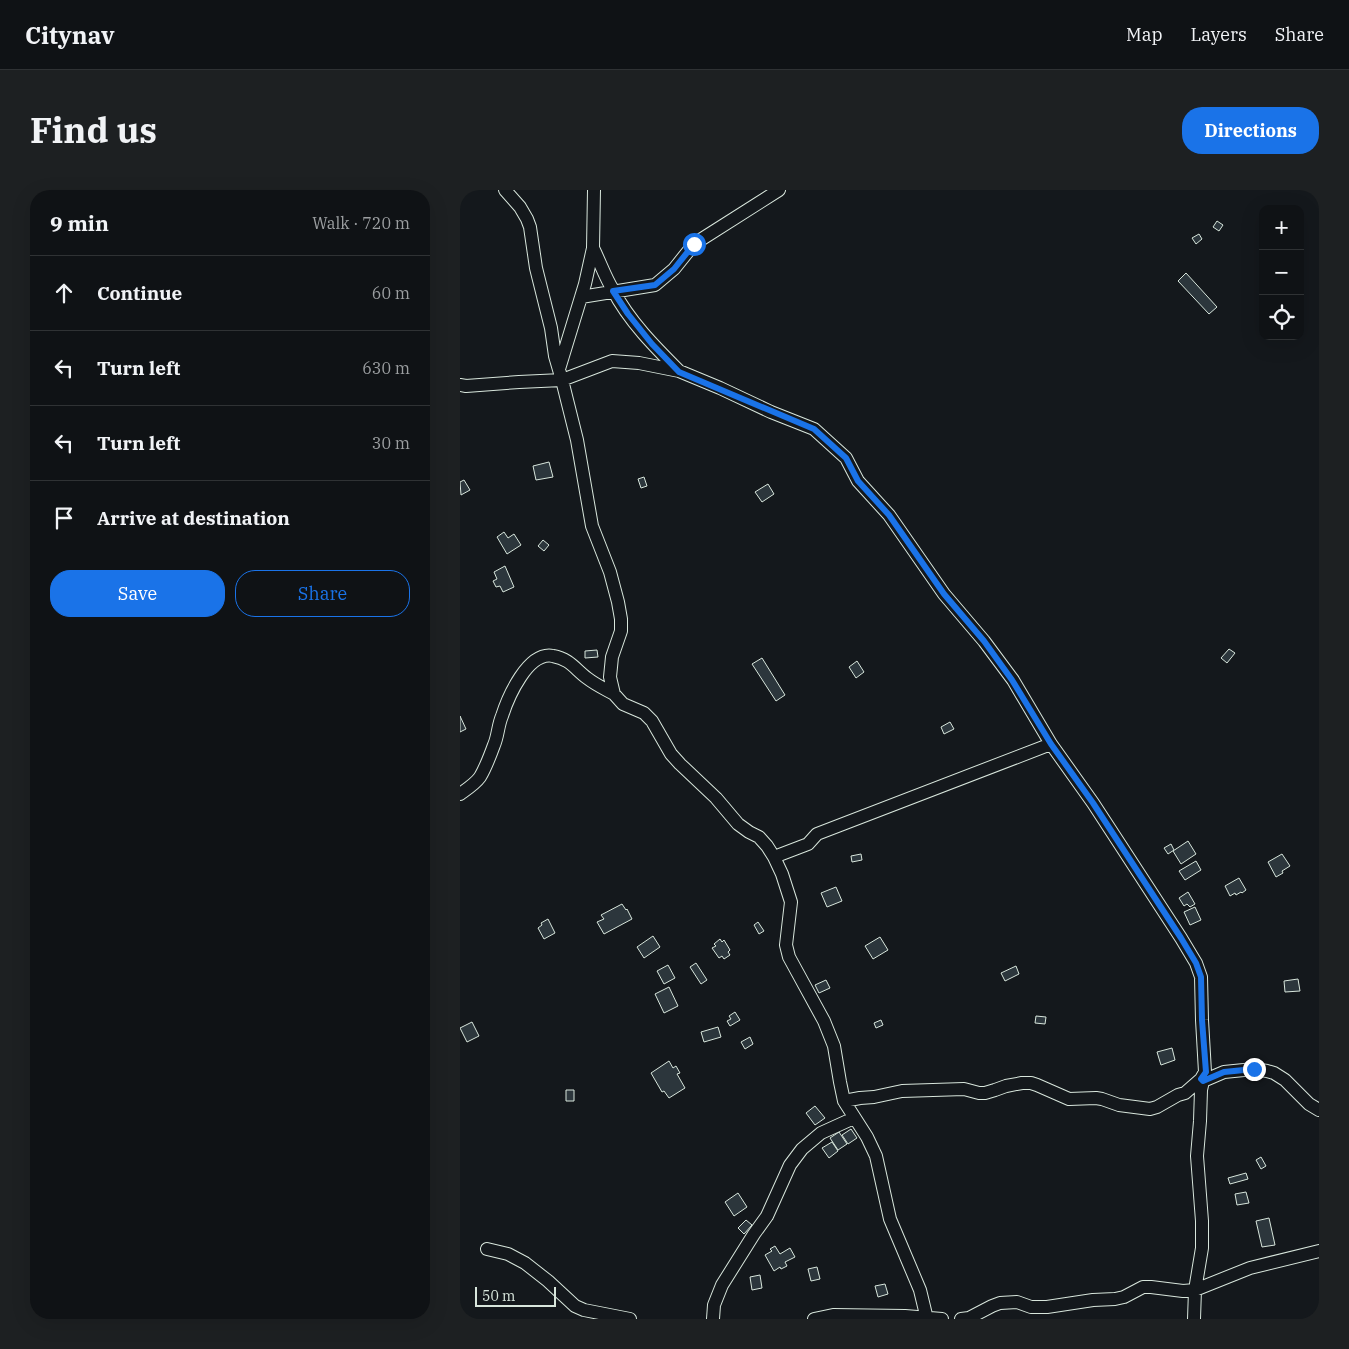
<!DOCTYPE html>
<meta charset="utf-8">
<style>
:root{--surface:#0f1215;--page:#1d2022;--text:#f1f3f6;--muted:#9b9ea0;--line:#2f3234;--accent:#1a73e8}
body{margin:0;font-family:"IBM Plex Serif",serif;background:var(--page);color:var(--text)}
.controls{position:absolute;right:15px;top:15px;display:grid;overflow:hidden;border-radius:10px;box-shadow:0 5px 20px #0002}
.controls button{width:45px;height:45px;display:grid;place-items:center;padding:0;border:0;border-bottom:1px solid var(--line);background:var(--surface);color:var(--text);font:25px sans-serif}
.scale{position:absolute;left:15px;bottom:12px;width:81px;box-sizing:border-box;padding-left:5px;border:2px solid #d8e6dc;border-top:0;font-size:14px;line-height:18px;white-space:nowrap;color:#d8e6dc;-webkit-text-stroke:4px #14181c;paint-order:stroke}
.stop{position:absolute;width:15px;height:15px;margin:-11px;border:4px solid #1a73e8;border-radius:50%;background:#fff}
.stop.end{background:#1a73e8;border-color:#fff;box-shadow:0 1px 5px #0008}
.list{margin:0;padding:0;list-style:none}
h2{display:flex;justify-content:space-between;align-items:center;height:65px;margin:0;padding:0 20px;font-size:21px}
h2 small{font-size:16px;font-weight:400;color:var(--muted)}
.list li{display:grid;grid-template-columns:32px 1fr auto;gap:15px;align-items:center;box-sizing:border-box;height:75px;padding:0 20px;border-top:1px solid var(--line)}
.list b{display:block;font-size:19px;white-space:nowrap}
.list em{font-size:16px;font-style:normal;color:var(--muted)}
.actions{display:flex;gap:10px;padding:15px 20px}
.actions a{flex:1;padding:11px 0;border:1px solid var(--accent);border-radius:20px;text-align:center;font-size:18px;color:var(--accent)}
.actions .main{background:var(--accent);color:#fff}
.icon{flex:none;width:28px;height:28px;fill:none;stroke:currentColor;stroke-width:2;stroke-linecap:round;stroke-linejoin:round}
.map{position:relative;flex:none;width:859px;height:1129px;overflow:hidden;border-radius:20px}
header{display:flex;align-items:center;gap:30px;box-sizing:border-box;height:70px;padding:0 25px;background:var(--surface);border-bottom:1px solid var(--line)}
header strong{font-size:24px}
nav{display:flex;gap:28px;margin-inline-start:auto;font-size:18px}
.intro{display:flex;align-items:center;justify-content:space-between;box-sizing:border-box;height:120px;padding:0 30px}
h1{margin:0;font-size:35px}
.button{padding:12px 22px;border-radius:20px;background:var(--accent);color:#fff;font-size:18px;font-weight:700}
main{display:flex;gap:30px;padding:0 30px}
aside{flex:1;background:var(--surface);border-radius:20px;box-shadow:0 5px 20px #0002}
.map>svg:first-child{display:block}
</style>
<header>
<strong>Citynav</strong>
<nav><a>Map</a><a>Layers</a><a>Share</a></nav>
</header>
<div class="intro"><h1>Find us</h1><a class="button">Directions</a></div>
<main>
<aside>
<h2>9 min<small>Walk · 720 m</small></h2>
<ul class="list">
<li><svg class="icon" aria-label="ahead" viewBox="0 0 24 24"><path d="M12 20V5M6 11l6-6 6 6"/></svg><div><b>Continue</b></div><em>60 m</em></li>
<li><svg class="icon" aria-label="left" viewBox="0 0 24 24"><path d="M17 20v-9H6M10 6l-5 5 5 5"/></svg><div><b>Turn left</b></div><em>630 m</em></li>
<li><svg class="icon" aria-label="left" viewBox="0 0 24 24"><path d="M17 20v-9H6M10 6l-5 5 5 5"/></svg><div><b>Turn left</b></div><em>30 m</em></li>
<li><svg class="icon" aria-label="arrive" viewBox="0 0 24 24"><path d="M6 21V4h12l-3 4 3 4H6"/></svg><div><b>Arrive at destination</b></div></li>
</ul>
<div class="actions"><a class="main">Save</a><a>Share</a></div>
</aside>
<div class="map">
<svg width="859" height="1129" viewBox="0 0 859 1129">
<rect width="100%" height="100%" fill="#14181c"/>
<path fill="#2c363c" stroke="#d8e6dc" d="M757,31L763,35L759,41L753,37Z
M739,44L742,49L736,54L732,48Z
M726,83L757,117L749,124L718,91Z
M89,272L93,287L76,290L73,276Z
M184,287L187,296L181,298L178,289Z
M4,290L10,300L1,305L0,292Z
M308,294L314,304L302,312L295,302Z
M44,342L48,348L54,344L61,355L47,364L37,347Z
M83,350L89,355L84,361L78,356Z
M45,376L54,397L43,402L40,396L36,397L33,391L37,389L34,382Z
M769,459L775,463L767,473L761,468Z
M137,460L138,467L125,468V461Z
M302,468L325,505L316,511L292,474Z
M397,471L404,482L396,488L389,477Z
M0,526L6,539L0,542Z
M490,532L494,539L484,544L481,537Z
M728,651L736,664L721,674L713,661Z
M711,654L714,660L708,664L704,658Z
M401,664L402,670L392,672L391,666Z
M822,664L830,676L822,681L823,683L816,687L808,672Z
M736,671L741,680L725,690L719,681Z
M779,688L786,700L782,703L781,702L776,705L775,703L770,706L765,696Z
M376,697L382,711L367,717L361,703Z
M728,702L735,714L730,717L727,714L724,716L719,708Z
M162,714L166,720L167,719L172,729L144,744L137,732L144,729L141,725Z
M735,717L741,730L730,735L724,722Z
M88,729L95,743L84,749L78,738L82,735L81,733Z
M298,732L304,741L299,744L294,735Z
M193,746L200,757L184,768L177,757Z
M420,747L428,760L413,769L405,756Z
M260,749L262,752L264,750L270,760L268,762L270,765L264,769L262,766L259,768L252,758L256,756L254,754Z
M236,773L247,790L241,794L230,777Z
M208,775L215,788L204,794L197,781Z
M556,776L559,784L545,791L541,783Z
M838,789L840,801L825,802L824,791Z
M366,790L370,798L359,803L355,795Z
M209,797L218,816L204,823L195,804Z
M275,822L280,830L270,836L267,831L271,829L269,826Z
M576,826L586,827L585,834L575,833Z
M421,830L423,835L416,838L414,833Z
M12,832L19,846L7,852L0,838Z
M258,837L261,847L244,852L241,842Z
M290,847L293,854L285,859L281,852Z
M712,858L715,870L701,875L697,862Z
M209,871L213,878L216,876L220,883L217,884L225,898L209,908L204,901L202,902L191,883Z
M106,900H114V911H106Z
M355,916L365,928L355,935L346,923Z
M391,939L397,948L388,954L382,945Z
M379,942L387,954L378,960L370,948Z
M372,952L378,961L369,968L362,958Z
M801,967L806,976L801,979L796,970Z
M786,983L788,989L770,994L768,988Z
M786,1002L789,1013L777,1015L775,1004Z
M278,1003L287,1017L274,1026L265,1012Z
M809,1028L815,1055L802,1057L796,1031Z
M286,1030L292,1035L284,1044L278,1038Z
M315,1056L320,1064L330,1058L335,1067L325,1072L327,1076L321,1079L320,1077L314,1081L305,1065L312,1061L310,1059Z
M357,1077L360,1089L351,1091L348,1079Z
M300,1085L302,1098L292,1100L290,1087Z
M425,1094L428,1104L418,1107L415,1096Z"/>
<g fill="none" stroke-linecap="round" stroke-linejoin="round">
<defs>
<path id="minor" d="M45,0L60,17L67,29L70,37L76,78L91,138L95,166L102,190L117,250L132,336L150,382L158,412L161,429V441L152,467L150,487L154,504L163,514L184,523L192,531L211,564L220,574L256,608L278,634L289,642L299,647L307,656L314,667L322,684L331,712L326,755L329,767L364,831L374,856L380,892L384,911L407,947L416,966L430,1029L460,1100L467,1129
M133,58C140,72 145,87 153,100C169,131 195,157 219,181
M121,107L195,95L214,79L234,54L319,0
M99,179L125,94L133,58L134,0
M0,195L6,196L59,192L102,190L152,171L179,173L219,181L260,198L311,222L354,239L386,268L398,291L429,325L484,404L524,451L553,490L591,554L633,613L721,748L736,773L741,787L742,830L745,882L741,889L725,903L718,905L697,917L690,919L659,915L642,909L636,908L609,909L577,895L571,893H562L546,896L535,900L525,903H519L504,899L442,901L414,907L400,908L384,911
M0,604C7,599 15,594 20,587C26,577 30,566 34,555C38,546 38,535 42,526C48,507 68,461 93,466C110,469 115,479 127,488C136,495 145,499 154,504
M314,667L348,654L357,644L591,554
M743,891L764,882L794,879L807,881L814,883L825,890L849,914L859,920
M27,1059L48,1064L65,1073L88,1091L115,1116L124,1120L170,1129
M253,1129L254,1115L262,1095L294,1044L307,1026L330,975L342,959L361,943L394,928
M354,1129L373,1125L445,1126L482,1129
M501,1129L509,1128L532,1116L540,1113L557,1112L571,1117H587L633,1110L655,1109L664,1107L683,1097H691L723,1101L735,1100L790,1078L859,1061
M734,1129L735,1100L742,1058V1031L737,966L740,931L741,900L743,891L741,889"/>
</defs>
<use href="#minor" stroke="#d8e6dc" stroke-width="14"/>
<use href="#minor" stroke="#14181c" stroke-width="12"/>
</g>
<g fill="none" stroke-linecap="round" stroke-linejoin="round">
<path stroke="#1a73e8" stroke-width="6" d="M234,54L214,79L195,95L153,101L168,124L192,154L219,182L354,239L386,268L398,291L429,325L484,404L524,451L552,490L591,554L633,613L721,748L736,773L741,787L742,830L746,882L741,889L743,891L764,882L794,879"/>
</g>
</svg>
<div class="controls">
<button>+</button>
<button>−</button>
<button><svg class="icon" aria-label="locate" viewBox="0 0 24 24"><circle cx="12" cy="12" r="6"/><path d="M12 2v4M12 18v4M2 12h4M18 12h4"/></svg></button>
</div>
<div class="scale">50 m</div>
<div class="stop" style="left:234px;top:54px"></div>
<div class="stop end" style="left:794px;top:879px"></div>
</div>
</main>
